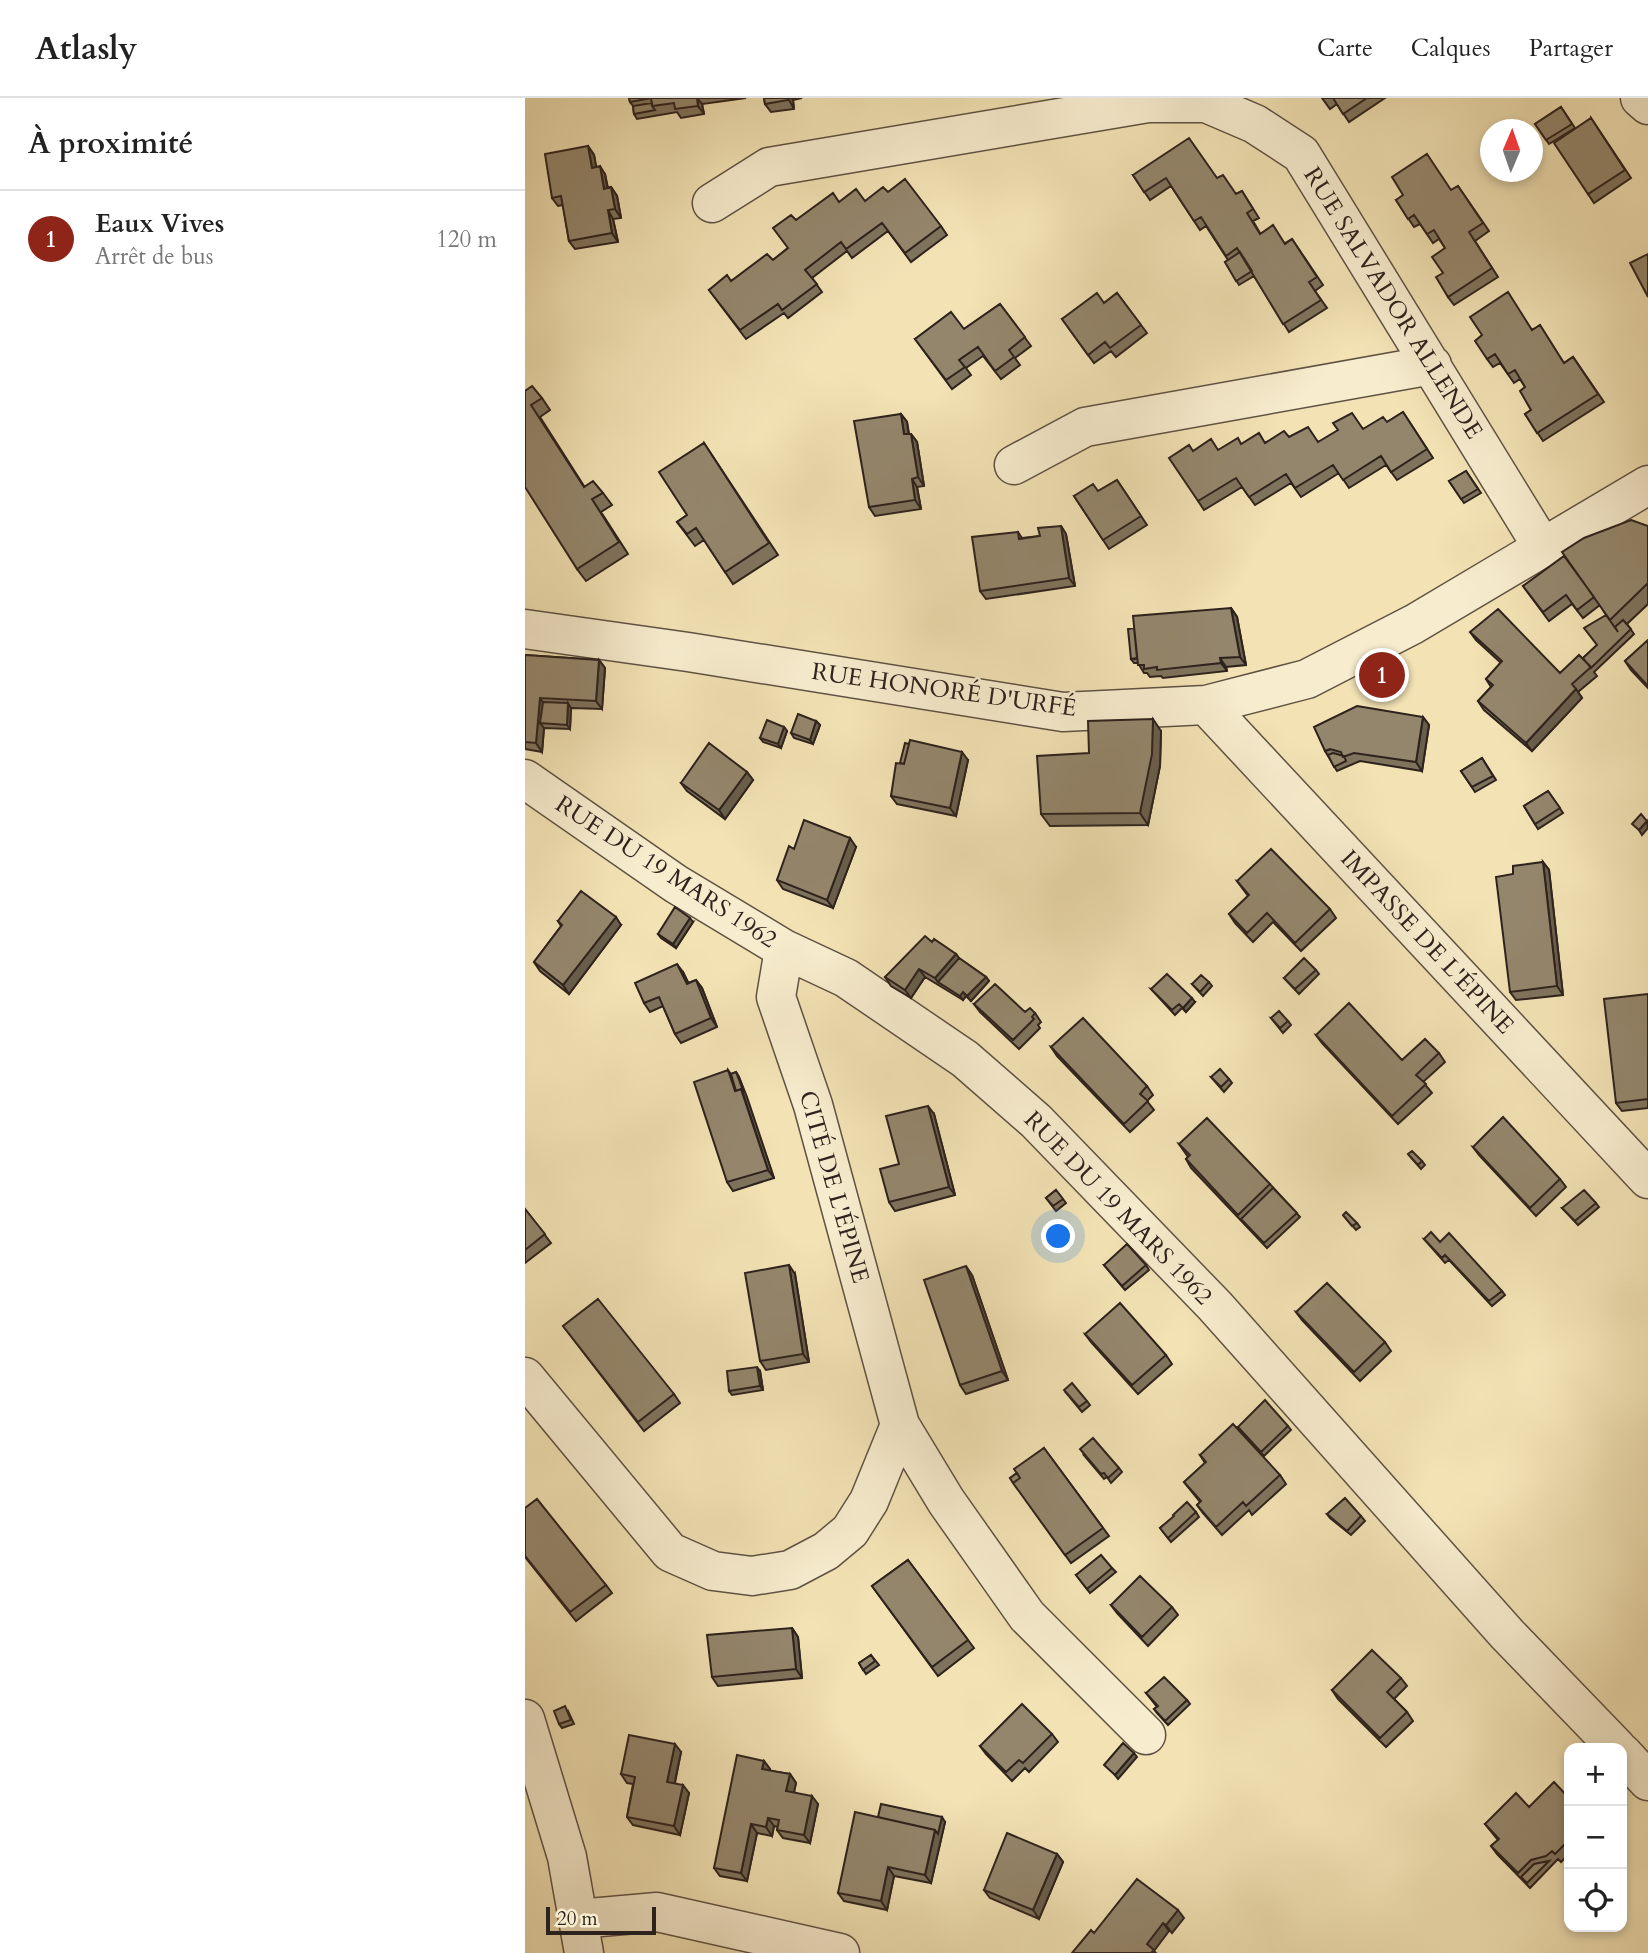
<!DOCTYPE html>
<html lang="fr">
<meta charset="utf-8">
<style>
:root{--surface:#fff;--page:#f6f6f6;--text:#222;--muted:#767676;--line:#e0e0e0;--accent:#8f2418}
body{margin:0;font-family:Cardo,serif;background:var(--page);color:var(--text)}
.controls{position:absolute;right:21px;bottom:21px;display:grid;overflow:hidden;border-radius:14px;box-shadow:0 4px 10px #0003}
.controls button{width:63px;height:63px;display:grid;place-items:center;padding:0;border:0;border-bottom:2px solid var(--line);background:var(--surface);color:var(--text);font:35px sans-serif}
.compass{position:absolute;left:955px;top:21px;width:63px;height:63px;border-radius:50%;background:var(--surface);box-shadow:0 4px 10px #0003;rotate:2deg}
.scale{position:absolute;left:21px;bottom:18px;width:110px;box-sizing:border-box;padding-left:7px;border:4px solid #2e221d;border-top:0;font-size:19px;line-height:24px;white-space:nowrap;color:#2e221d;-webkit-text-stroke:5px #f7ecce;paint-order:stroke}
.you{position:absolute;left:534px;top:1139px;width:24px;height:24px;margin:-18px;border:5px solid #fff;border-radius:50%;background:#1a73e8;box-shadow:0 0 0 10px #1a73e833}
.badge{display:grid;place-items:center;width:46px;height:46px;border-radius:50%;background:var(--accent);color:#fff;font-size:23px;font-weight:700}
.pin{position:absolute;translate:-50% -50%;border:4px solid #fff;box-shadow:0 2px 7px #0006}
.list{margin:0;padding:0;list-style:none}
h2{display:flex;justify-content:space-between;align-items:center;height:91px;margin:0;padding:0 28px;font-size:30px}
h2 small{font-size:23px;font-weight:400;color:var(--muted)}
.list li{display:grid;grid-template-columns:46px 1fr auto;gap:21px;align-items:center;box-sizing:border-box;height:98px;padding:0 28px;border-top:2px solid var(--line)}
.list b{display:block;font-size:26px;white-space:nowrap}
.list p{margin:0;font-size:23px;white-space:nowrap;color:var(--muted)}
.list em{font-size:23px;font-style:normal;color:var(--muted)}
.icon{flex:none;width:38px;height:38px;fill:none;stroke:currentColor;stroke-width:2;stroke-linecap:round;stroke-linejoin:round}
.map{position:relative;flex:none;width:1123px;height:1855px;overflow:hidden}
header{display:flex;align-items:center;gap:42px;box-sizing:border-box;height:98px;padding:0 35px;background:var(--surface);border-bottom:2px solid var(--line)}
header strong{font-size:33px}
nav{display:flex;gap:38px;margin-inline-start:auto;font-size:24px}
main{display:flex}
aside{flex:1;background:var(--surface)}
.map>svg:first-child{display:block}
</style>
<header>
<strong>Atlasly</strong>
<nav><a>Carte</a><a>Calques</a><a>Partager</a></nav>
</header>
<main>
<aside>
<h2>À proximité<small></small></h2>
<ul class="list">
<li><span class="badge">1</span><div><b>Eaux Vives</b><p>Arrêt de bus</p></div><em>120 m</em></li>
</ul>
</aside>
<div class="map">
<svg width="1123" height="1855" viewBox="0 0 1123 1855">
<rect width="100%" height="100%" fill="#f2e2b4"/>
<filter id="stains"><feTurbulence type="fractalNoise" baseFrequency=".00286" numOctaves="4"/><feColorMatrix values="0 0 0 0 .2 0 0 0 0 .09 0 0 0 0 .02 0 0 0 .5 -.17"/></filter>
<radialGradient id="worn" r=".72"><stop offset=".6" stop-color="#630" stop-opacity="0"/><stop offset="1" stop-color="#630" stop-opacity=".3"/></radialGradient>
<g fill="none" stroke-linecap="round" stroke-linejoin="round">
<defs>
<path id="minor" d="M1115,0L1123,7
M187,105L244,69L623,5H681L730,26L776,56L1018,450
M489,367L560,329L907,267
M0,531L163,554L538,614L681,607L782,581L889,526L1123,387
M681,607L1123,1081
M0,681L151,786L259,851L321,880L440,961L511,1023L690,1208L982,1536L1092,1650
M0,1279L145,1454L188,1473L227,1478L265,1472L301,1453L325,1433L344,1403L375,1327L288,1007L251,899L259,851
M375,1327L421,1403L502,1518L621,1637
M0,1621L42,1759L59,1855
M1097,1655L1123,1683
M53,1821L132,1814L315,1855"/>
</defs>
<use href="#minor" stroke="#5f5243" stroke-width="41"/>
<use href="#minor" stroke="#f7ecce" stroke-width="38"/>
</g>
<path fill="#7f735d" stroke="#2e221d" stroke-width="2" d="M104,0H221L177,6L179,16L156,20L152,14L112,21L109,16L108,8L105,4Z
M239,0H277L268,2L269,11L246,14L240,6Z
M797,0H860L824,24L812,6L805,11Z
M1036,9L1050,30L1024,46L1010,26Z
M1066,20L1106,80L1069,105L1063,96Z
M63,48L69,57L71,69L80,76L83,90L86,89L92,98L96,120L88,121L93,144L50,151L44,143L38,107L33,108L27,100Z
M608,77L692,80L711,96L717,93L734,120L728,123L735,135L760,145L767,141L798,187L790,193L802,210L764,234L729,178L714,187L700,164L703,162L681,128L675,132L646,88L625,102Z
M933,88L964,133L950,143L973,179L929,207L923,199L918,175L920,150L914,141L908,145L895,126L889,129L871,102L926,92Z
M340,103L416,128L422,137L386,164L363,133L327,160L322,153L287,180L297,194L263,220L259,215L221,241L184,192L206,183L248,162L263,150L271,122L314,104Z
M592,195L622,235L591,259L586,253L569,265L537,221L579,205Z
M475,206L506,248L490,260L495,267L476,281L458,258L441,270L446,277L427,291L390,241L439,231Z
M1008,231L1039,265L1048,259L1079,304L1018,343L1000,316L1006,312L1000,289L995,281L989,285L975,265L968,269L962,261Z
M0,293L17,300L25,312L15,319L59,388L78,395L87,407L76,414L103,456L61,483L52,471Z
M878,314L908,360L872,382L861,367L824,390L814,375L776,399L766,385L730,407L717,389L679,412L673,403L668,353L693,352L741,344L764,339L793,344L862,324Z
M376,316L382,324L384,336H386L392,344L399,388L392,389L396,411L350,418L344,409Z
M179,345L253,457L208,486L179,442L170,448L152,424L162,417Z
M941,373L956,395L939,405L924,383Z
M592,382L622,427L584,451L549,398L573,393Z
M536,428L541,436L550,488L461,501L455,493L493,434L497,440L515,438Z
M1123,428V506L1102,526L1109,536L1069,574L1072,578L1053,594L1057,600L1007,653L959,612L953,603L966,589L961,581L976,565L951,542L945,534L1035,575L1058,560L1072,547L1081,517L1075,507L1058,520L1047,506L1024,523L998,488Z
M706,510L712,519L721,567L701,569L702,573L638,580L636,578L625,579L622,575H619L613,565H609L606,561Z
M1123,542V590L1106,572L1100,563Z
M0,557L74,562L80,570L77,611L46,610L45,631L19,630L17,654L0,651Z
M898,619L904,627L897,673L835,663L812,673L800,653Z
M291,623L295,627L288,646L269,640L266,635Z
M259,629L262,633L256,650L238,644L235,640Z
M636,633L635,668L623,727L525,728L516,716L564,655Z
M957,660L971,682L950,694L936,673Z
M443,662L431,718L372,706L366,698L375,665Z
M222,674L228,682L200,721L162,693L156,685Z
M1023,693L1038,715L1013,731L999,708Z
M331,749L308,810L258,791L252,782L269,751Z
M1018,764L1024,772L1038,897L991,902L985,894L988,776Z
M712,783L805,811L811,820L776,853L748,824L728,844L710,825L704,816L723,798Z
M33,823L96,827L44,896L15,873L9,864L36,828Z
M168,824L151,850L136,840L133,836Z
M407,844L431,856L434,860L461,879L464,883L446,903L441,898L438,902L400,879L386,900L366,888L360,879Z
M791,872L794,876L774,896L759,880Z
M158,874L163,885L171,882L177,890L192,929L156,945L150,936L138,908L125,914L119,905Z
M684,884L687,888L678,898L667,886Z
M626,891L670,904L661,914L657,910L650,917Z
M1123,896V1010L1097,1013L1091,1005Z
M449,906L510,915L516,924L513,927L515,930L494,951L455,914Z
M746,920L763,923L766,927L758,935Z
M791,937L877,962L914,955L920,964L898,984L907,995L873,1026L797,945Z
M526,949L622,988L628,997L622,1003L629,1012L605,1034L532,958Z
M203,972L206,976L211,974L214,979L249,1080L208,1093L202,1084Z
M686,979L704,981L707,985L699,994Z
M409,1016L430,1097L370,1113L364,1104L374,1066Z
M654,1046L745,1086L775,1119L742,1150L666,1070L661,1061L663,1059Z
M948,1049L1035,1081L1041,1089L1011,1118L954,1057Z
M883,1056L897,1063L900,1067L896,1071Z
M531,1092L541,1105L531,1113L521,1100Z
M1071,1105L1074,1109L1053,1127L1037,1110Z
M0,1111L26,1145L0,1165Z
M818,1117L832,1125L835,1129L831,1132Z
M899,1141L915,1144L977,1193L980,1197L967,1208L924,1162L920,1165Z
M579,1167H621L624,1172L600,1192Z
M270,1176L284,1264L241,1272L235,1263Z
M447,1177L483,1282L441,1296L435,1287Z
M771,1214L860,1244L866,1253L835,1283L777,1222Z
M38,1228L149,1296L155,1305L119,1333Z
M560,1236L641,1257L647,1266L613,1296L566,1244Z
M235,1273L238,1292L207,1297L204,1293Z
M542,1296L562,1303L565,1307L557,1314Z
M763,1328L766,1332L739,1358L713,1329Z
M519,1350L584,1438L546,1465L485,1380L492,1375Z
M558,1356L594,1370L597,1374L586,1385L582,1379L579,1381Z
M675,1357L755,1377L761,1386L727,1417L724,1412L697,1437L678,1415L672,1407L675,1404L659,1384L680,1365Z
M0,1410L81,1487L87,1495L51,1523L0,1459Z
M671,1414L674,1419L646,1444L635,1430L649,1419Z
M802,1416L836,1418L840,1423L826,1437L805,1420Z
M383,1462L449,1550L413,1578L347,1488Z
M587,1470L591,1474L565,1495L551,1477Z
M586,1507L647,1509L653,1517L623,1548L592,1515Z
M267,1530L273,1539L277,1580L193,1588L187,1579Z
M346,1557L354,1567L341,1576L334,1565Z
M876,1580L882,1588L869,1601L882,1614L888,1623L861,1649L813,1601L807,1592Z
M621,1595L662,1602L665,1606L643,1627L632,1615L629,1611L632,1609Z
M43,1613L49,1626L37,1630L34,1626Z
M527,1636L533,1644L504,1674L500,1670L487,1683L461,1656L455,1648Z
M156,1654L150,1685L164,1695L155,1737L108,1727L102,1719L108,1686L102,1685L96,1676Z
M239,1663L245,1671V1673L265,1676L271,1685L269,1694L293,1706L285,1745L258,1740L252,1732L253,1729L249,1728L247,1738L232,1735L222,1783L195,1778L189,1770Z
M1044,1700V1756L1036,1764L1033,1761L1005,1790L972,1756L966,1748L973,1742L960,1726L1004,1709Z
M353,1719L420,1724L406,1785L369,1778L362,1812L319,1803L313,1795Z
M532,1756L538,1764L514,1821L465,1800L459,1792Z"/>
<path fill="#685e4c" stroke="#2e221d" stroke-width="2" d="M172,0L177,6L179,16L173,8Z
M263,0H267L268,2L269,11Z
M63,48L69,57L73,78L67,70Z
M75,68L80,76L84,100L79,91Z
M86,89L92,98L96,120L90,111Z
M83,112L88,121L93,144L87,135Z
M376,316L382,324L385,345L379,336Z
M386,336L392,344L399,388L393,379Z
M387,381L392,389L396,411L390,402Z
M536,428L541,436L550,488L544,480Z
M706,510L712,519L721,567L715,559Z
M695,560L701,569L702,573L696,565Z
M74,562L80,570L77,611L71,603Z
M1051,591L1057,600L1007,653L1001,645Z
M15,600L21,609L15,625L19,630L17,654L11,645Z
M43,605L46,610L45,631L42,627Z
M898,619L904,627L897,673L891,664Z
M628,621L636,633L635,668L623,727L615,715Z
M291,623L295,627L288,646L285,642Z
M259,629L262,633L256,650L253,646Z
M437,654L443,662L431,718L425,710Z
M222,674L228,682L200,721L194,712Z
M1122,723L1123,730L1117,737L1114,732Z
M325,740L331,749L308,810L302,802Z
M1018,764L1024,772L1038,897L1032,888Z
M91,819L96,827L44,896L38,887Z
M165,820L168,824L151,850L148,846Z
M431,856L437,864L413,884L410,880Z
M152,866L158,874L168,894L162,886Z
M394,871L400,879L386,900L380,892Z
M461,879L464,883L446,903L442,898Z
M171,882L177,890L192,929L186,920Z
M438,894L441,898L438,902L435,898Z
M667,900L670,904L661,914L658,910Z
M211,974L214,979L222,999L249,1080L243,1072Z
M403,1008L409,1016L430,1097L424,1089Z
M264,1167L270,1176L284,1264L278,1256Z
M441,1168L447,1177L483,1282L477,1273Z
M232,1269L235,1273L238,1292L235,1288Z
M267,1530L273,1539L277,1580L271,1571Z
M150,1646L156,1654L148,1692L142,1684Z
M609,1655L612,1659L593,1681L590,1677Z
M239,1663L245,1671L243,1680L237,1671Z
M265,1676L271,1685L267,1702L261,1693Z
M158,1687L164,1695L155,1737L149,1728Z
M287,1698L293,1706L285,1745L279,1737Z
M417,1719L420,1724L406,1785L400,1777L410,1732Z
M243,1720L249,1728L247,1738L241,1729Z
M226,1726L232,1735L222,1783L216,1775Z
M532,1756L538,1764L514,1821L508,1812Z
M363,1769L369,1778L362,1812L356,1803Z
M653,1812L659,1820L647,1835L641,1827Z
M638,1825L644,1833L629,1853L631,1855H626L622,1846Z"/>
<path fill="#94866c" stroke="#2e221d" stroke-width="2" d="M104,0H126L105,4Z
M126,0H172L173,8L150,11L149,5L127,8Z
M239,0H263V2L240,6Z
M808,0H842L818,16Z
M127,5V8L130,12L109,16L108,8Z
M1036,9L1047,26L1021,42L1010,26Z
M1066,20L1100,72L1063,96L1029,45Z
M664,40L692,80L698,77L711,96L717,93L728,111L722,115L735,136L748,127L760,146L767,141L792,179L784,184L796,202L758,226L712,150L701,158L676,119L669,123L641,80L619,94L608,77Z
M63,48L67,70L75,68L79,91L86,89L90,111L83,112L87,135L44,143L36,98L27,100L20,56Z
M902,56L926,92L933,88L958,125L944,134L967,170L923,199L911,179L918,175L907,159L920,150L909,132L902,136L889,117L883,121L871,102L878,97L867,79Z
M380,81L416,128L380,155L357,125L321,151L316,144L280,172L292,186L257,212L253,206L215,232L184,192L202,177L206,183L242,156L248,162L263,150L248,130L266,117L271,122L308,95L314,104L331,91L340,103L358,89L363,94Z
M715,154L727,173L711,183L700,164Z
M1123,156V199L1105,165Z
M983,194L1007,232L1015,227L1039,265L1048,259L1073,296L1012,335L1000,316L1006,312L995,293L1000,289L990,272L983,276L970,256L962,261L950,243L957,237L945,219Z
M572,195L579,205L592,195L616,227L585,250L580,244L563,257L537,221Z
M475,206L500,239L484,252L489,259L470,273L453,249L434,262L440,269L421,282L390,241L426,214L439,231Z
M7,288L17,300L6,307L59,389L68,383L78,395L67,401L94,444L52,471L0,389V293Z
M878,314L902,351L866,374L856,358L818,382L808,367L770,390L761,376L724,399L711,380L673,403L644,360L664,347L668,353L686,341L693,352L713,340L716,346L734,335L740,345L759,333L764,339L783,329L793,344L813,332L808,325L827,315L838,331L858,319L862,324Z
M376,316L379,336H386L393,379L387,381L390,402L344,409L329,323Z
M179,345L244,445L200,474L171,430L162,436L152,424L162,417L134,374Z
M941,373L953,391L936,401L924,383Z
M592,382L616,418L578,442L549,398L568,386L573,393Z
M1106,422L1123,428V485L1085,522L1037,454L1059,440Z
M536,428L544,480L455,493L447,439L493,434L494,441L515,438L513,430Z
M1039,458L1069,499L1052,512L1041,497L1018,514L998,488Z
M706,510L715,559L695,560L696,565L632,572V569L619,571V567H613L608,518Z
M973,511L1035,575L1054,557L1066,569L1047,586L1051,591L1001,645L953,603L968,587L961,581L977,563L945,534Z
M1081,517L1093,534L1090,529L1098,522L1106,531L1066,570L1058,560L1072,547L1059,530Z
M609,530L612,560L606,561L603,531Z
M1123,542V588L1100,563Z
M0,557L74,562L71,603L15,600L11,645L0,644Z
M18,604L43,605L42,627L15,625Z
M832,608L898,619L891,664L829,655L818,659L816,654L805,651L800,653L789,629Z
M273,616L291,623L285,642L266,635Z
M628,621L627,656L615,715L516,716L512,658L564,655L563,623Z
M242,622L259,629L253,646L235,640Z
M385,642L437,654L425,710L366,698L371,665L379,666Z
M184,645L222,674L194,712L156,685Z
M380,645L384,646L379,666L375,665Z
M808,655L819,658L821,663L809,669L803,657Z
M957,660L968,678L947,689L936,673Z
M1023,693L1035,710L1010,726L999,708Z
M1116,716L1122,723L1114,732L1107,726Z
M279,722L325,740L302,802L252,782L264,748L269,751Z
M746,751L805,811L770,845L742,815L722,835L704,816L724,797L712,783Z
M1018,764L1032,888L985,894L971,779L988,776V768Z
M56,793L91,819L38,887L9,864L37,827L33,823Z
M150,809L165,820L148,846L133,836Z
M400,838L407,844L409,841L431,856L410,880L394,871L380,892L360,879Z
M434,860L461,879L442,898L438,894L435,898L413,884Z
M779,860L791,872L770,891L759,880Z
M152,866L162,886L171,882L186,920L150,936L134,899L119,905L110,885Z
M642,876L667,900L658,910L654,906L647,912L626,891Z
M676,877L684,884L675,894L667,886Z
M470,886L500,914L505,910L510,915L507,919L509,921L488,942L449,906Z
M1123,896V1001L1091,1005L1079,901Z
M824,905L877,962L900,941L914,955L891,977L901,986L867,1018L791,937Z
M754,913L763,923L755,930L746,920Z
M558,920L622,988L615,996L623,1003L599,1026L526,949Z
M695,971L704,981L696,989L686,979Z
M203,972L210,993L216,991L243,1072L202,1084L169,984Z
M211,974L219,995L216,991L211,993L206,976Z
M403,1008L424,1089L364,1104L355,1071L374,1066L361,1018Z
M978,1019L1035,1081L1005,1110L948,1049Z
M682,1020L745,1086L713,1117L661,1061L665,1057L654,1046Z
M887,1053L897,1063L893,1067L883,1056Z
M748,1090L772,1115L739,1145L716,1121Z
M531,1092L538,1101L528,1108L521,1100Z
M1059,1092L1071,1105L1050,1123L1037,1110Z
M0,1111L20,1136L0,1152Z
M821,1114L832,1125L827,1128L818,1117Z
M906,1134L915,1144L924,1135L977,1193L964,1203L920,1157L917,1160L899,1141Z
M602,1146L621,1167L597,1188L579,1167Z
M264,1167L278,1256L235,1263L220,1175Z
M441,1168L477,1273L435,1287L399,1182Z
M802,1185L860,1244L829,1274L771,1214Z
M73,1201L149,1296L113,1324L38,1228Z
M595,1205L641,1257L607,1287L560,1236Z
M232,1269L235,1288L204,1293L202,1273Z
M547,1285L562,1303L554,1309L539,1292Z
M740,1302L763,1328L736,1354L713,1329Z
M708,1326L755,1377L721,1408L718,1404L691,1429L672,1407L676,1403L659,1384L681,1364L675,1357Z
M568,1340L594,1370L583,1380L579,1375L576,1376L555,1351Z
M519,1350L578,1430L540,1457L488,1385L495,1380L489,1371Z
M492,1375L495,1380L488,1385L485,1380Z
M820,1400L836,1418L822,1433L802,1416Z
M12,1401L81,1487L45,1514L0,1458V1410Z
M662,1404L671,1414L643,1440L635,1430L649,1418L648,1417Z
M576,1457L587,1470L562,1491L551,1477Z
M383,1462L443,1542L407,1569L347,1488Z
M615,1478L647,1509L617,1539L586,1507Z
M267,1530L271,1571L187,1579L182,1537Z
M847,1552L876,1580L862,1594L882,1614L855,1640L807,1592Z
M346,1557L350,1563L338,1572L334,1565Z
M639,1579L662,1602L640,1623L629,1611L633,1608L621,1595Z
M497,1606L527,1636L498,1665L494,1662L481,1674L455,1648Z
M40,1608L46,1622L34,1626L29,1613Z
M104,1637L150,1646L142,1684L158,1687L149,1728L102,1719L110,1679L96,1676Z
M598,1645L609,1655L590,1677L579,1667Z
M212,1657L239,1663L237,1671L265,1676L261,1693L287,1698L279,1737L252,1732L254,1722L243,1720L241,1729L226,1726L216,1775L189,1770Z
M1029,1684L1044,1700V1742L1030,1756L1027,1753L1021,1758L1006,1762L993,1775L966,1748L974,1741L960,1726L991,1695L1004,1709Z
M356,1706L417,1719L413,1736L410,1732L353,1719Z
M330,1714L410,1732L400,1777L363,1769L356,1803L313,1795Z
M482,1735L532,1756L508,1812L459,1792Z
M1024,1763L1002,1785L996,1779L1009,1766Z
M612,1781L653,1812L641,1827L638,1825L622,1846L629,1852L626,1855H547L566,1832L569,1835Z"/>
<g text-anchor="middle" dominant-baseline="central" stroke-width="5" stroke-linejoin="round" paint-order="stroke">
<g font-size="24" fill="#2e221d" stroke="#f7ecce">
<text transform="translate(868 205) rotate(58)">RUE SALVADOR ALLENDE</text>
<text transform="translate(419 592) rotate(8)">RUE HONORÉ D'URFÉ</text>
<text transform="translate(141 774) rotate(33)">RUE DU 19 MARS 1962</text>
<text transform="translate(902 844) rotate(47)">IMPASSE DE L'ÉPINE</text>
<text transform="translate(309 1089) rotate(74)">CITÉ DE L'ÉPINE</text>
<text transform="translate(593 1110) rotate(46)">RUE DU 19 MARS 1962</text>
</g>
</g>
<rect width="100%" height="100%" filter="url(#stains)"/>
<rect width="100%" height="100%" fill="url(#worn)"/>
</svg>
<div class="controls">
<button>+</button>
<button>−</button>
<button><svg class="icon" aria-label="locate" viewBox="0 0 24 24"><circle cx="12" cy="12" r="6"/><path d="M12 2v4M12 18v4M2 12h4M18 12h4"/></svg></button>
</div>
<svg class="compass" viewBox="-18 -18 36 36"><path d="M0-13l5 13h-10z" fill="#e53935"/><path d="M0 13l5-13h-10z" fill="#767676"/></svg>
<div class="scale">20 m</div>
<div class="you"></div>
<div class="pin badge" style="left:857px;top:577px">1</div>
</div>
</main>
